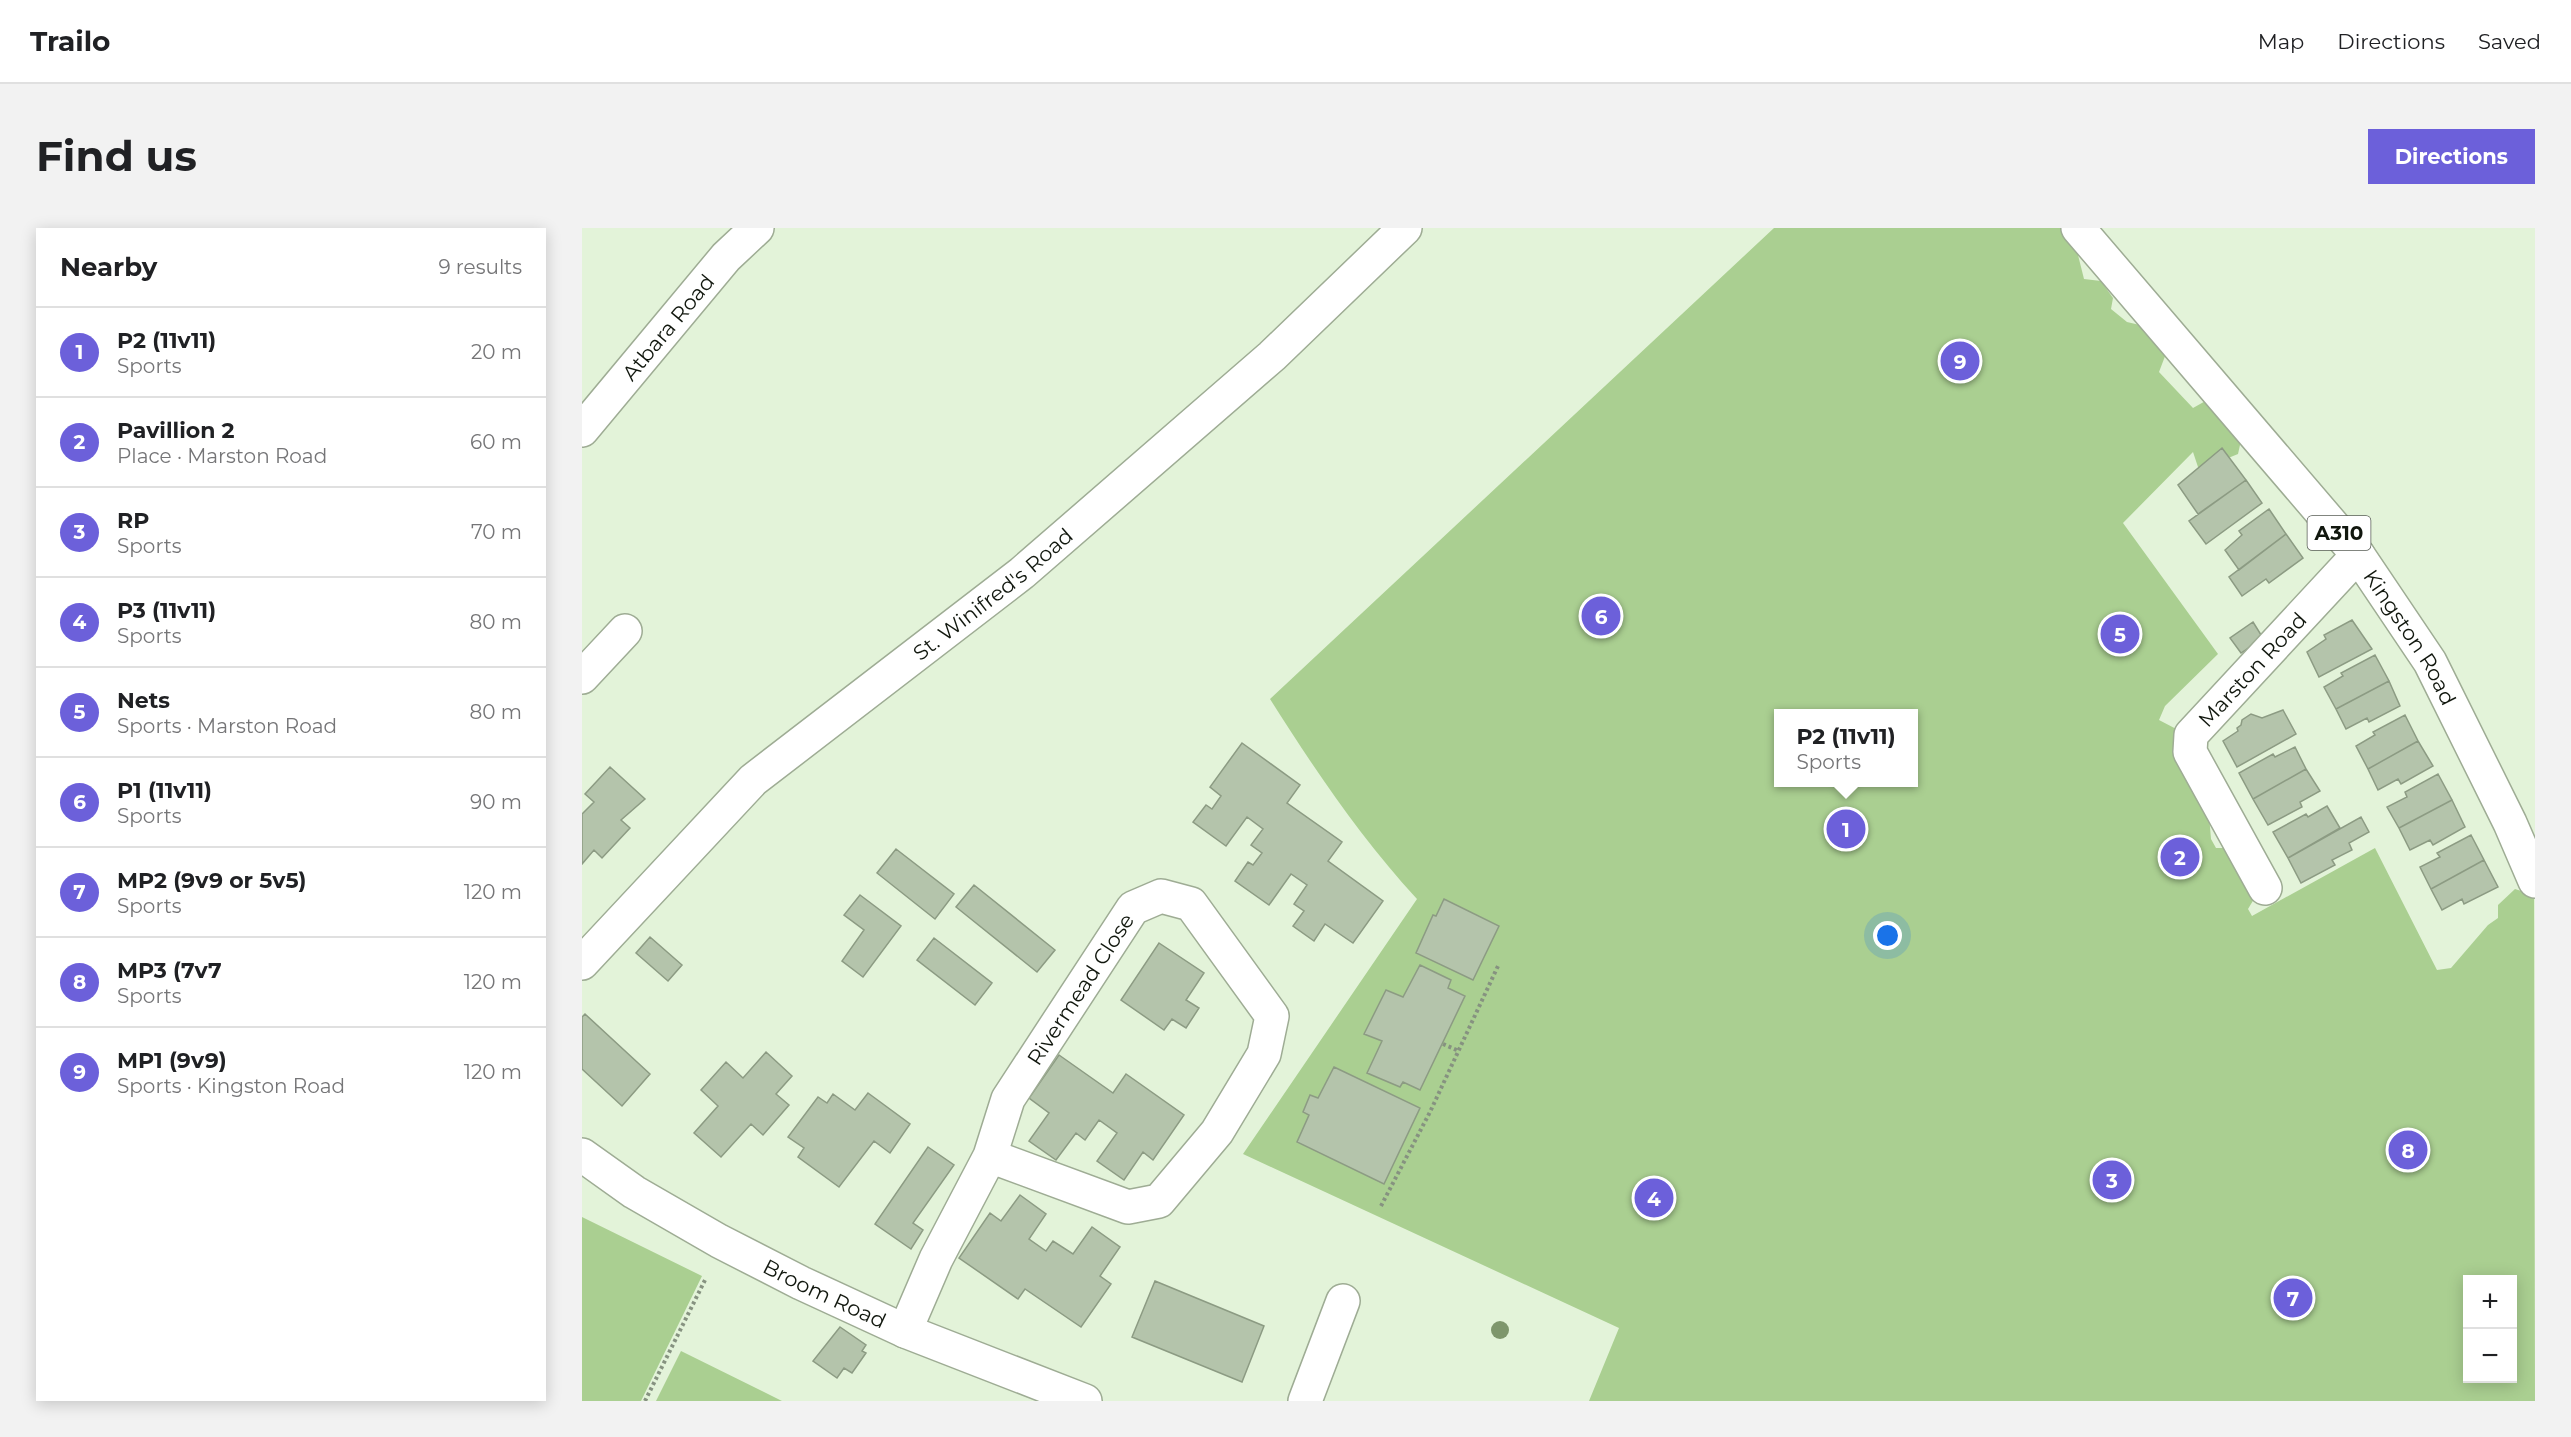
<!DOCTYPE html>
<meta charset="utf-8">
<style>
:root{--surface:#fff;--page:#f2f2f2;--text:#202124;--muted:#757577;--line:#e0e0e0;--accent:#6c60da}
body{margin:0;font-family:Montserrat,sans-serif;background:var(--page);color:var(--text)}
.controls{position:absolute;right:18px;bottom:18px;display:grid;overflow:hidden;border-radius:0px;box-shadow:0 3px 15px #0003}
.controls button{width:54px;height:54px;display:grid;place-items:center;padding:0;border:0;border-bottom:2px solid var(--line);background:var(--surface);color:var(--text);font:30px sans-serif}
.you{position:absolute;left:1306px;top:708px;width:21px;height:21px;margin:-15px;border:4px solid #fff;border-radius:50%;background:#1a73e8;box-shadow:0 0 0 9px #1a73e833}
.badge{display:grid;place-items:center;width:39px;height:39px;border-radius:50%;background:var(--accent);color:#fff;font-size:20px;font-weight:700}
.pin{position:absolute;translate:-50% -50%;border:3px solid #fff;box-shadow:0 2px 6px #0006}
.popup{position:absolute;left:1192px;top:481px;width:144px;height:78px;box-sizing:border-box;display:grid;place-content:center;border-radius:0px;background:var(--surface);filter:drop-shadow(0 2px 4px #0005);font-size:20px;white-space:nowrap;color:var(--muted)}
.popup b{font-size:22px;color:var(--text)}
.popup::after{content:'';position:absolute;left:50%;top:100%;margin-left:-12px;border:12px solid transparent;border-top-color:var(--surface)}
.list{margin:0;padding:0;list-style:none}
h2{display:flex;justify-content:space-between;align-items:center;height:78px;margin:0;padding:0 24px;font-size:26px}
h2 small{font-size:20px;font-weight:400;color:var(--muted)}
.list li{display:grid;grid-template-columns:39px 1fr auto;gap:18px;align-items:center;box-sizing:border-box;height:90px;padding:0 24px;border-top:2px solid var(--line)}
.list b{display:block;font-size:22px;white-space:nowrap}
.list p{margin:0;font-size:20px;white-space:nowrap;color:var(--muted)}
.list em{font-size:20px;font-style:normal;color:var(--muted)}
.map{position:relative;flex:none;width:1953px;height:1173px;overflow:hidden;border-radius:0px}
header{display:flex;align-items:center;gap:36px;box-sizing:border-box;height:84px;padding:0 30px;background:var(--surface);border-bottom:2px solid var(--line)}
header strong{font-size:28px}
nav{display:flex;gap:33px;margin-inline-start:auto;font-size:21px}
.intro{display:flex;align-items:center;justify-content:space-between;box-sizing:border-box;height:144px;padding:0 36px}
h1{margin:0;font-size:42px}
.button{padding:15px 27px;border-radius:0px;background:var(--accent);color:#fff;font-size:21px;font-weight:700}
main{display:flex;gap:36px;padding:0 36px}
aside{flex:1;background:var(--surface);border-radius:0px;box-shadow:0 3px 15px #0003}
.map>svg:first-child{display:block}
</style>
<header>
<strong>Trailo</strong>
<nav><a>Map</a><a>Directions</a><a>Saved</a></nav>
</header>
<div class="intro"><h1>Find us</h1><a class="button">Directions</a></div>
<main>
<aside>
<h2>Nearby<small>9 results</small></h2>
<ul class="list">
<li><span class="badge">1</span><div><b>P2 (11v11)</b><p>Sports</p></div><em>20 m</em></li>
<li><span class="badge">2</span><div><b>Pavillion 2</b><p>Place · Marston Road</p></div><em>60 m</em></li>
<li><span class="badge">3</span><div><b>RP</b><p>Sports</p></div><em>70 m</em></li>
<li><span class="badge">4</span><div><b>P3 (11v11)</b><p>Sports</p></div><em>80 m</em></li>
<li><span class="badge">5</span><div><b>Nets</b><p>Sports · Marston Road</p></div><em>80 m</em></li>
<li><span class="badge">6</span><div><b>P1 (11v11)</b><p>Sports</p></div><em>90 m</em></li>
<li><span class="badge">7</span><div><b>MP2 (9v9 or 5v5)</b><p>Sports</p></div><em>120 m</em></li>
<li><span class="badge">8</span><div><b>MP3 (7v7</b><p>Sports</p></div><em>120 m</em></li>
<li><span class="badge">9</span><div><b>MP1 (9v9)</b><p>Sports · Kingston Road</p></div><em>120 m</em></li>
</ul>
</aside>
<div class="map">
<svg width="1953" height="1173" viewBox="0 0 1953 1173">
<rect width="100%" height="100%" fill="#e3f3d9"/>
<path fill="#aacf91" fill-rule="evenodd" d="M1192,0H1478L1493,15L1502,51L1519,53L1531,70L1529,81L1545,94L1562,98L1585,123L1577,144L1611,180L1627,171L1660,208L1656,226L1617,242L1611,224L1541,295L1636,426L1583,478L1577,492L1600,504L1627,587L1629,611L1634,620H1647L1672,671L1666,681L1670,688L1793,620L1855,742L1869,740L1906,697L1916,690V677L1933,661L1952,667L1953,1173H1007L1037,1100L661,926L835,671C778,609 733,542 688,471ZM1196,486H1332V554H1196ZM1886,1052H1930V1150H1886Z
M0,989L120,1048L59,1173H0Z
M99,1123L200,1173H74Z"/>
<path fill="#b4c4ab" stroke="#8c9b83" stroke-width="1.5" d="M1640,220L1664,252L1616,286L1596,257Z
M1664,252L1680,275L1624,316L1607,293Z
M1687,281L1704,306L1657,342L1643,322L1660,307L1657,303Z
M1704,306L1721,330L1687,355L1684,351L1660,368L1647,349Z
M1770,392L1790,421L1737,449L1725,424L1744,411L1742,407Z
M1671,394L1681,410L1659,425L1648,410Z
M1793,427L1807,453L1754,481L1742,459L1761,448L1759,445Z
M1807,453L1818,478L1787,494L1785,490L1764,501L1754,481Z
M1701,482L1714,506L1655,539L1641,513L1656,503L1655,500L1659,497L1660,492L1669,486L1680,490Z
M1823,487L1836,513L1786,541L1774,518L1793,507L1791,504Z
M1836,513L1851,538L1819,556L1816,551L1796,562L1786,541Z
M660,515L718,557L705,575L760,614L746,633L801,673L771,715L743,696L732,713L711,698L722,683L712,676L725,657L709,646L687,677L653,653L666,634L671,637L680,625L669,617L681,601L665,589L644,618L611,594L624,577L630,581L639,568L628,559Z
M1713,519L1724,541L1671,571L1657,545L1691,526L1693,529Z
M28,539L63,571L39,592L48,600L20,630L12,622L0,636V586L12,574L3,566Z
M1724,541L1738,563L1718,574L1720,579L1686,597L1671,571Z
M1856,546L1870,572L1817,600L1805,579L1825,569L1823,564Z
M1870,572L1883,599L1851,617L1848,612L1828,622L1817,600Z
M1745,578L1758,600L1706,630L1691,604L1724,586L1726,589Z
M1779,589L1787,604L1767,615L1770,622L1750,632L1753,637L1719,655L1706,630Z
M1889,607L1902,632L1849,661L1838,639L1858,629L1855,625Z
M1596,609L1616,635L1599,649L1579,623Z
M314,621L372,666L353,691L295,645Z
M1902,632L1916,659L1882,676L1880,671L1860,682L1849,661Z
M392,657L473,722L455,744L374,679Z
M278,667L319,698L281,749L260,733L282,702L262,687Z
M862,671L917,698L891,752L834,725L851,687L854,688Z
M68,709L100,737L86,753L54,725Z
M352,710L410,755L393,777L335,732Z
M577,715L622,745L604,772L617,780L604,800L590,791L582,802L539,772Z
M838,737L869,752L866,760L883,768L838,862L821,854L818,859L785,845L800,813L782,806L804,762L821,769Z
M3,786L68,846L40,878L0,841V789Z
M184,824L210,848L194,866L207,877L181,907L169,896L139,929L112,905L136,878L119,862L144,834L161,850Z
M477,827L531,865L544,846L602,887L571,932L561,924L542,952L515,933L535,905L517,892L503,912L494,905L474,932L447,913L467,885L447,870Z
M752,839L838,880L802,956L715,914L727,887L721,884L728,867L736,870Z
M286,865L328,896L308,925L292,913L257,959L216,929L222,920L206,909L236,869L245,875L251,866L273,882Z
M346,919L372,937L331,995L341,1002L329,1021L293,996Z
M438,967L464,986L447,1011L464,1023L471,1013L491,1026L510,999L538,1019L518,1048L529,1056L499,1099L443,1061L436,1071L377,1030L408,985L419,993Z
M573,1053L682,1098L660,1154L550,1109Z
M258,1099L284,1117L280,1123L284,1125L270,1145L262,1140L255,1150L231,1133Z"/>
<g fill="none" stroke-linecap="round" stroke-linejoin="round">
<defs>
<g id="minor">
<path id="s1" d="M0,202L144,29L175,0"/>
<path d="M0,449L43,403"/>
<path id="s2" d="M1683,660L1608,524L1609,507L1776,327"/>
<path id="s3" d="M0,735L171,552L440,345L690,128L823,0"/>
<path id="s4" d="M0,927L52,964L137,1013L219,1055L323,1103L503,1173"/>
<path id="s5" d="M323,1103L354,1031L408,928L426,871L551,680L579,668L609,676L690,788L682,826L635,904L577,973L546,979L408,928"/>
<path d="M723,1173L761,1073"/>
</g>
<g id="major">
<path id="s6" d="M1496,0L1776,327L1848,434L1928,595L1953,653"/>
</g>
</defs>
<use href="#minor" stroke="#9eac94" stroke-width="36"/>
<use href="#major" stroke="#9eac94" stroke-width="36"/>
<path stroke="#869280" stroke-width="4" stroke-dasharray="3 3" stroke-linecap="butt" d="M861,816L877,823
M799,978L848,884L916,738
M63,1173L123,1052"/>
<use href="#minor" stroke="#fff" stroke-width="33"/>
<use href="#major" stroke="#fff" stroke-width="33"/>
</g>
<circle fill="#7e966c" cx="918" cy="1102" r="9"/>
<g text-anchor="middle" dominant-baseline="central" stroke-width="5" stroke-linejoin="round" paint-order="stroke">
<rect fill="#fff" stroke="#585d56" stroke-width="1.5" x="1725.5" y="288" width="63" height="34" rx="4.5"/>
<g font-size="20" font-weight="bold" fill="#11170e">
<text x="1757" y="305">A310</text>
</g>
<g font-size="21" fill="#11170e" stroke="#fff">
<text stroke="none"><textPath href="#s1" startOffset="134">Atbara Road</textPath></text>
<text stroke="none"><textPath href="#s3" startOffset="554">St. Winifred's Road</textPath></text>
<text stroke="none"><textPath href="#s6" startOffset="528">Kingston Road</textPath></text>
<text stroke="none"><textPath href="#s2" startOffset="262">Marston Road</textPath></text>
<text stroke="none"><textPath href="#s5" startOffset="386">Rivermead Close</textPath></text>
<text stroke="none"><textPath href="#s4" startOffset="280">Broom Road</textPath></text>
</g>
</g>
</svg>
<div class="controls">
<button>+</button>
<button>−</button>
</div>
<div class="you"></div>
<div class="pin badge" style="left:1264px;top:601px">1</div>
<div class="popup"><b>P2 (11v11)</b>Sports</div>
<div class="pin badge" style="left:1598px;top:629px">2</div>
<div class="pin badge" style="left:1530px;top:952px">3</div>
<div class="pin badge" style="left:1072px;top:970px">4</div>
<div class="pin badge" style="left:1538px;top:406px">5</div>
<div class="pin badge" style="left:1019px;top:388px">6</div>
<div class="pin badge" style="left:1711px;top:1070px">7</div>
<div class="pin badge" style="left:1826px;top:922px">8</div>
<div class="pin badge" style="left:1378px;top:133px">9</div>
</div>
</main>
